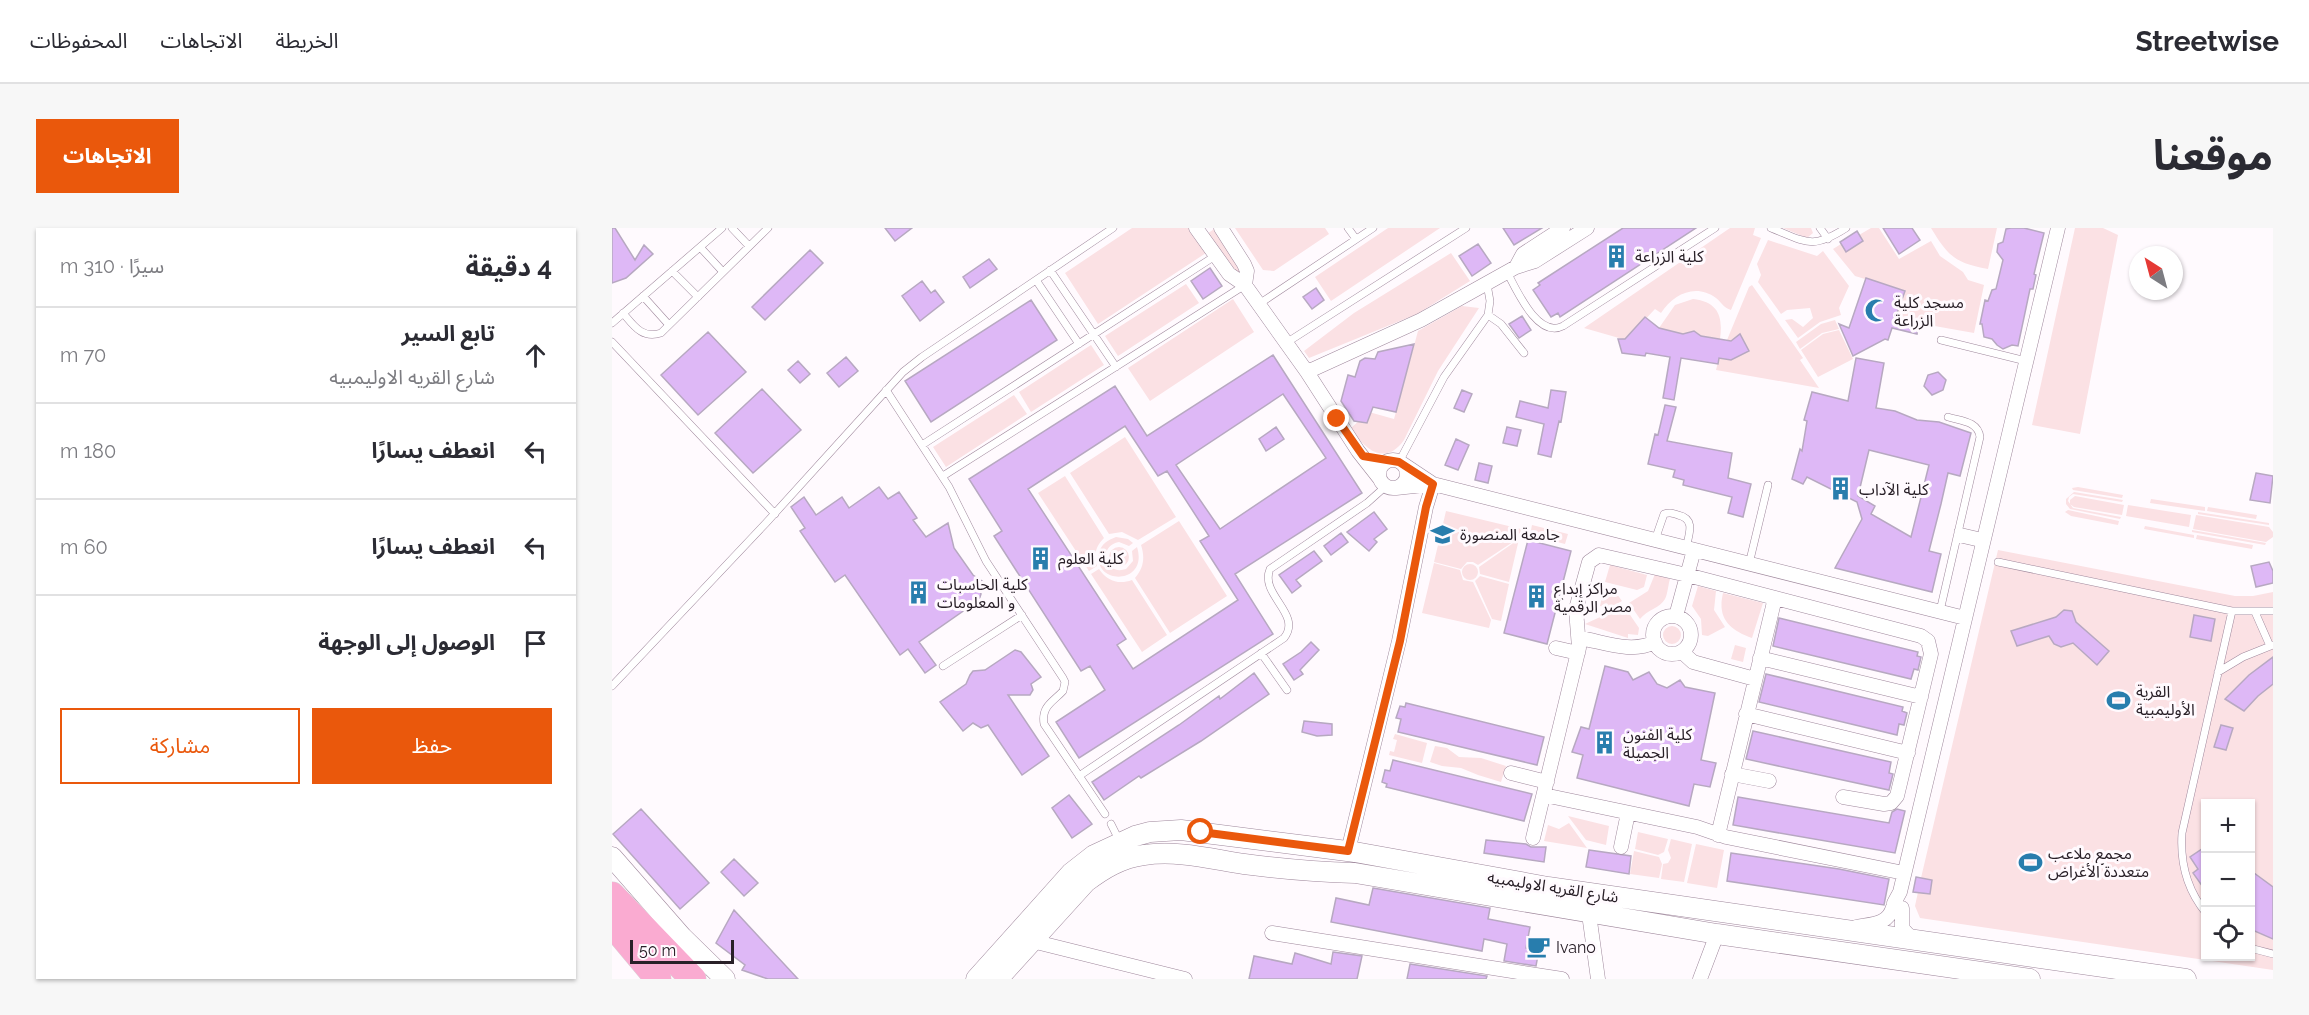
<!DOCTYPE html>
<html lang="ar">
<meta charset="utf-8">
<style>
:root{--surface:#fff;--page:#f7f7f7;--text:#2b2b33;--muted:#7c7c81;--line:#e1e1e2;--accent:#ea580c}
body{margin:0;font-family:Raleway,"Noto Sans Arabic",sans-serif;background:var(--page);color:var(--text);direction:rtl}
.controls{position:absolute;right:18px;bottom:18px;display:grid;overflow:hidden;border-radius:0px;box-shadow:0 2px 4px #0004}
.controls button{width:54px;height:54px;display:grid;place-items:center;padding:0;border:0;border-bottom:2px solid var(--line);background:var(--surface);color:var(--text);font:30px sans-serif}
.compass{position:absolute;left:1517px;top:18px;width:54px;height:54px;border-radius:50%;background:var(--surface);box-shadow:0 2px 4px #0004;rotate:324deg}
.scale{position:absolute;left:18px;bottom:15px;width:104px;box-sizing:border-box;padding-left:6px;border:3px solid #292028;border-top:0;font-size:16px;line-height:21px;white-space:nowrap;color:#292028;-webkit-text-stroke:4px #fffafe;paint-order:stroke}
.stop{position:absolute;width:18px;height:18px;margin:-14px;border:4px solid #ea580c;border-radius:50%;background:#fff}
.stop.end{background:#ea580c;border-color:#fff;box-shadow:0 2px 6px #0008}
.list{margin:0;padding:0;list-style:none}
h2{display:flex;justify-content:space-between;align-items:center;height:78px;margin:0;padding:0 24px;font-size:26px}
h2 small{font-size:20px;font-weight:400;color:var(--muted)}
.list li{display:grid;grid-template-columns:39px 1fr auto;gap:18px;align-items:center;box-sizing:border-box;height:96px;padding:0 24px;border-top:2px solid var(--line)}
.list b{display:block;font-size:22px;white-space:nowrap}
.list p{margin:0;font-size:20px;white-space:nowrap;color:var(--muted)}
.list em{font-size:20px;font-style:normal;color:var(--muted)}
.actions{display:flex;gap:12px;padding:18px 24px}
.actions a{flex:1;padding:14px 0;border:2px solid var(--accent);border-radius:0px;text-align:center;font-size:21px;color:var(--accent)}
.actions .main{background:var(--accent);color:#fff}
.icon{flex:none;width:33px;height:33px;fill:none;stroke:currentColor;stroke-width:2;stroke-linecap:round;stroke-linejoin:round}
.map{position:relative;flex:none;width:1661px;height:751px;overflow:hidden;direction:ltr;border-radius:0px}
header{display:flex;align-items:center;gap:36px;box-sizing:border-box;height:84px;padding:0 30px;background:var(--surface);border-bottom:2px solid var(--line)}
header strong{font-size:28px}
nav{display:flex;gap:33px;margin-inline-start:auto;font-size:21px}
.intro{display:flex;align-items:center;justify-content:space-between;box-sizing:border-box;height:144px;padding:0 36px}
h1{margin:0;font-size:42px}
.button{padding:15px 27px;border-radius:0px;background:var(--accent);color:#fff;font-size:21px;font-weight:700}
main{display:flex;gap:36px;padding:0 36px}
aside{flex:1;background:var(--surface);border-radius:0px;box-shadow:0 2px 4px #0004}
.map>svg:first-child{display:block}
</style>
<header>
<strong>Streetwise</strong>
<nav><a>الخريطة</a><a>الاتجاهات</a><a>المحفوظات</a></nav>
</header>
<div class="intro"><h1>موقعنا</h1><a class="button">الاتجاهات</a></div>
<main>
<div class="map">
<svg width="1661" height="751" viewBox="0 0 1661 751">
<rect width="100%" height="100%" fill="#fffafe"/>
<path fill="#fbe1e4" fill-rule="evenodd" d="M520,0H577L594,25L486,96L453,45Z
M623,0H713L717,6L662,43L651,42Z
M776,0H828L719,73L703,49Z
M1118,0H1143L1141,7L1149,10L1119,82C1112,80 1110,75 1104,70C1084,55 1061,66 1049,85L1043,81L1014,112L972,100Z
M1171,0H1199L1201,5L1195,10Z
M1259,0H1267L1287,31L1319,13L1328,28L1351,44L1356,52L1372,57L1362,105L1283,91L1293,63L1243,48L1221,21L1229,16L1234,24L1251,13L1247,7Z
M1319,0H1385L1376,41C1343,35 1336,28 1319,0Z
M1463,0H1491L1506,7L1468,206L1420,197Z
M602,1L629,42L626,47L595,6Z
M1156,12L1205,28L1211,23L1237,58L1227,80L1229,87L1208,94L1186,110L1173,92L1180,91L1191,99L1201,90L1198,80L1175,82L1169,86L1146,54L1149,47L1145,36Z
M839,25L858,53L805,86L697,130L692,123L742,85Z
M574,56L587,75L506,128L493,108Z
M1140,57L1191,130L1188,132L1207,160L1104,142L1107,130L1115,131L1120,117L1126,128L1137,123L1128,107L1119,113L1115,112L1137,59Z
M621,71L642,104L538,173L516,140Z
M1081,71C1107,74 1111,89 1108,111L1100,110L1099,116L1082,103L1072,107L1047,100L1063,77Z
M850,78L867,80L826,143L792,212C773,239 752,221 739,200L757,184L782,191L806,103Z
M1223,92L1227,101L1210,105L1188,121L1184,114L1209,96Z
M1227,102L1241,131L1206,149L1189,122L1211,106Z
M479,117L492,137L419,184L407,164Z
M402,167L415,186L334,239L321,219Z
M513,209L564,289L526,312L510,304L497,306L458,245Z
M453,248L492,310C484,318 481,327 485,338L477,343L426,265Z
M1466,259L1511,267L1510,270L1461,262L1460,260Z
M1462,264L1511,272L1510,274L1461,266L1457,269L1456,273L1461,280L1509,289L1508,291L1458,281L1454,276V271Z
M1463,268L1512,277L1510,287L1462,279L1458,276V272Z
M1539,271L1593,279V283L1538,275Z
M1516,277L1579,287L1577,299L1514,288Z
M1596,279L1645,287L1644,291L1595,283Z
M1456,282L1507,293L1506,297L1459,288L1453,284Z
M834,283L909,301L907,310L866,337L861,334H855L849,341L822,334Z
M1586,284L1657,295V297L1586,286Z
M1584,287L1657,299L1661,304V309L1654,314L1581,301Z
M567,293L615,368L558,405L523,350C532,340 533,329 529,317Z
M920,297L956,306L953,316L918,307Z
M1533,298L1582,307V310L1532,301Z
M1580,302L1654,315L1653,317L1580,304Z
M1585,307L1641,317L1640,321L1584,311Z
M504,309L516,311L521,315L517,318L507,314C497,316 493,322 494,332C498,341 505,344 514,341L521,333L520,323L525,319C537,357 481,358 487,325C489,316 496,312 504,309Z
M907,311L897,354L868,346L867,339Z
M497 329a10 10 0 1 1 20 0a10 10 0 1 1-20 0Z
M1386,322L1623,368H1641L1661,364V742L1308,690L1303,678L1309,650ZM1594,576H1638V728H1594Z
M822,335L848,342L851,352L861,354L879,392L877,400L810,385Z
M850 344a8 8 0 1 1 16 0a8 8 0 1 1-16 0Z
M998,337L1035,347L1032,359L1025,362L993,354Z
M487,341C495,353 507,357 520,352L555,407L530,424L479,346Z
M1043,346L1058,351C1056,357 1056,365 1053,371C1048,380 1035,382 1028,391L1017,375L1036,363Z
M868,348L897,356L889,393L880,391L863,353Z
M1086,358L1104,363L1102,382L1113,399L1096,408L1090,407L1089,391L1080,378Z
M992,360L1002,362L1010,373L997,380L988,378Z
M1111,365L1151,375L1140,410C1117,402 1105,390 1111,365Z
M1012,378L1027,400L1026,407L1016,406V410L973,396Z
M1051 407a9 9 0 1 1 18 0a9 9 0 1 1-18 0Z
M1123,417L1134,420L1131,434L1119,431Z
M783,506L815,515L810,535L777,527L778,523L782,524L785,512L781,511Z
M823,518L835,520L847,529L869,530L894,538L889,554L866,547L849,540L830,538L818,534Z
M956,588L997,598L994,617L974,612Z
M957,595L975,620L932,613L936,597L947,601Z
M1026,604L1056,611L1052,624L1046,627L1023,621Z
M1059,611L1080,616L1072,654L1049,651L1051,636L1056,635L1059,630L1056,622Z
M1084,616L1112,622L1105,660L1075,655Z
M1022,623L1047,629L1050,636L1047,650L1018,646Z"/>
<path fill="#deb8f6" stroke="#b7a8c1" stroke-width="1.5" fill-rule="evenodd" d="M0,0H3L23,32L32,17L41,26L14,50L0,55Z
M273,0H300L283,13Z
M891,0H930L902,17Z
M1011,0H1084L948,89L946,85L939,89L921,62L928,57L926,55Z
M1271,0H1300L1308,12L1287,26Z
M1399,0H1412L1432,5L1422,46L1424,47L1421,61H1418L1406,118L1400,117L1391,121L1385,117L1380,111L1372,109L1370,96H1368L1373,72L1376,73L1380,62L1384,61L1391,32L1385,24L1386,16L1391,14L1394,1Z
M1245,3L1251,13L1234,24L1228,14Z
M866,16L879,35L860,48L847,28Z
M198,22L211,35L153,92L140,79Z
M377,31L385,41L358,60L351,49Z
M598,40L610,58L591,71L579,53Z
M1254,50L1293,63L1283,91L1307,95L1305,106L1280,100L1276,112L1273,111L1241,128L1227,96L1237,100Z
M310,53L319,65L323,62L332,74L308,93L290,68Z
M704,60L712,72L700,81L691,69Z
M419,72L445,112L319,194L293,153Z
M910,88L919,102L907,110L897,96Z
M1033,89L1047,100L1071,106L1082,103L1089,108L1119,113L1128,106L1137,123L1119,132L1107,130L1106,136L1069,130L1062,172L1051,170L1058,129L1034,125L1033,128L1010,125L1006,111H1013Z
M96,104L134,144L86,187L49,147Z
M802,116L784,184L761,179L755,195L742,193L729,173L736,147L743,149L748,133L753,130L763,131L766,124Z
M661,127L750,265L623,346L661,406L467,530L444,494L493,462L478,438L469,443L382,308L390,303L357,251L503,158L535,208ZM671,166L714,230L608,301L564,237ZM513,198L546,248L555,243L597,308L588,313L626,372L521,441L505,417L514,411L416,261Z
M234,129L246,143L227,159L215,145Z
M1244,130L1272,135L1264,180L1283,183L1305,192L1327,194L1359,205L1348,248L1336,245L1329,276L1317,323L1329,326L1320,364L1223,340L1250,291L1245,274L1195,249L1191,256L1180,251L1188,221L1190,223L1195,193L1192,192L1200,164L1236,173ZM1257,222L1317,237L1299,309L1259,286L1263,278L1246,268Z
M186,133L198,146L188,155L176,142Z
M1326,144L1334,152L1331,162L1320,167L1312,158L1316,147Z
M150,161L189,202L141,245L103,205Z
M850,162L860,166L852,184L842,180Z
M939,162L954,164L949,194L947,193L939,229L926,226L932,196L904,189L908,173L936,180Z
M1053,177L1064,179L1055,213L1120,225L1116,250L1139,256L1131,289L1116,285L1120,269L1071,257L1072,252L1061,249L1063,242L1036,236L1043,206L1046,207Z
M664,199L672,211L654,223L647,211Z
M895,199L909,202L905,218L891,215Z
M844,211L857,217L846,242L833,237Z
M867,235L880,238L876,255L863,252Z
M1644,245L1661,248L1658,275L1638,272Z
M267,259L276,271L287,264L305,290L301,292L314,309L336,295L342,320L361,347L373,355L367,359L369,366L367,372L307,414L324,437L313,445L296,421L288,427L233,347L223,354L188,303L193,300L179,279L192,269L204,287L230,269L237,280Z
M762,284L775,301L762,311L765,314L757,323L735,304Z
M729,305L736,314L719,327L712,318Z
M916,312L959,323L935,416L892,405Z
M702,323L710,333L684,352L689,358L680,365L667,347Z
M1657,334L1661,343V355L1644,359L1639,338Z
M1452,382L1460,383L1464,394L1497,423L1485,437L1461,415L1449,419L1442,416L1437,408L1405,418L1399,403L1444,389Z
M1582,387L1603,391L1599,413L1578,409Z
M1167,390L1306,424L1305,428L1309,429L1306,442L1302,441L1299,451L1161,418Z
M699,414L707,422L688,442L691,446L682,452L671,436L689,424Z
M403,422L409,424L429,449L419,456L421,462L418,467H396L437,528L410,547L376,497L369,500L361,495L351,503L328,474L354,456L358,447L361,443L373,442Z
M1661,429V456L1646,468L1632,483L1613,471L1637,447Z
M993,438L1016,444L1021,452L1037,444L1045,456L1055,460L1068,452L1073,459L1103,465L1089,532L1104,535L1098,559L1082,556L1077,578L965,550L971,527L960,524L969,499L977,501Z
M642,445L657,466L589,513L529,550L527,548L492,572L480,554L567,497L607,468L608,471Z
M1154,446L1291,479L1290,483L1295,485L1292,497L1287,496L1285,507L1147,474Z
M794,475L932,509L925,537L786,504L789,491L784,490L788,478L793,479Z
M692,493L720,496V507L705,508L690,504Z
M1609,497L1621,500L1614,522L1602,519Z
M1141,503L1279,534L1277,545L1281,546L1277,562L1134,531Z
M781,532L920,566L912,593L774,559L775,556L770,554L773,542L778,543Z
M457,567L480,596L460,610L440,580Z
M1126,569L1277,595L1280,584L1285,581L1293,583L1283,625L1121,597Z
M29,581L97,655L68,681L1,606Z
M874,612L914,616L919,619H934L932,634L872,625Z
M1593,619V662L1581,645L1586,641L1578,629Z
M977,622L1019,628L1017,646L974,639Z
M1119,625L1227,641L1277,651L1272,677L1115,653Z
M122,631L146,655L132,668L109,644Z
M1638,642L1661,659V711L1638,701Z
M1304,649L1320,652L1318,666L1301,664Z
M761,660L878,680L876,691L918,699L914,720L917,721L916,724L926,727L924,738L892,733L895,716L872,711L870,723L719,694L724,670L757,677Z
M122,682L147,709L186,751H156L130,742L133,737L104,715Z
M721,724L750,728L745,751H637L642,728L680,736L683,725L719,736Z
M798,736L875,748L874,751H795Z"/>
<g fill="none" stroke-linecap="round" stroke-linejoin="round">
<defs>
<path id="lane" d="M120,0L137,18
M736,0L744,11
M1159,0C1194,14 1200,22 1234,0
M1208,0L1216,11
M88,19L111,44
M438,42L504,139
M60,43L86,69
M895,44C905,63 926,111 951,98L1103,0
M424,52L467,116
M31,68L57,97
M647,76L761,0
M11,85C22,98 30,111 49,105L156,0
M876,87L889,96L912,125
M0,95L110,0
M1329,112L1414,133
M0,114L163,286
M674,115L854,0
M274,162L337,259L374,333L451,450L453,454L451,463C441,474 429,478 432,496L493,586
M310,217L603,28
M787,234L832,149L876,87L878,73L875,56
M331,248L633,57
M1346,303L1372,309
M1345,310L1371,316
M1043,312L1052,286C1057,284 1060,285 1066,287C1084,291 1077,306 1074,320
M1386,334L1620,383H1661
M1137,336L1156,257
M1328,383L1368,209C1366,193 1349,193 1336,189
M1643,384L1658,418
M649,425L675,462
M331,438L410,387
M1606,444L1631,429L1661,417
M0,458L154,295L291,144L310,129L501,0
M467,548L672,410C691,386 647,367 658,341L755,275L774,258
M499,596L507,612
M1594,685C1575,662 1568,634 1570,605L1620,383
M1638,720L1661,726"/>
<path id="street" d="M584,0L617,46L633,57L695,144L746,223L768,251
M609,0L632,36L635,43L633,57
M904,39L911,26L951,0
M695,144L809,92L904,39L923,33L975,0
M767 246a14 14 0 1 1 28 0a14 14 0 1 1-28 0Z
M791,236L821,256
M784,260L821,256L1353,390
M1041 407a19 19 0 1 1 38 0a19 19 0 1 1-38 0Z
M1064,388L1082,322
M968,410C992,414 1019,426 1043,414
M944,420L966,425
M1070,424L1081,434L1143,451
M1148,430L1309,469
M1134,486L1296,525
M899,545L935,554
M1120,546L1157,553
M932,567L1085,599L1114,609L1292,645
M1106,607L1163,370
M921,610L967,420L964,381L977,334L987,327L1075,347L1309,408L1316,413L1319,426L1285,568L1279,575L1272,576L1231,569
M1009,619L1016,585
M736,623L787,413L814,279L821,256
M1282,675L1288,664L1446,0
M1290,680V700L1301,712
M977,686L986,751
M1244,699C1260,696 1276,697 1281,679
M660,705L950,751
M420,713L573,751
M1088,751L1105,706"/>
<path id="secondary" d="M0,629L70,709L113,751
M364,751L459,645L482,627L523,608L538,604L569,602L743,624L936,659L1574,751
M386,751L474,654C491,641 509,630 532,627C565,622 599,631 632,636C670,641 705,644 743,645L1105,706L1418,751"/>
<path id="highway" d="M0,667L81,751
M0,696L46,751"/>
</defs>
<use href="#lane" stroke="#9f889c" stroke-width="8"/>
<use href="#street" stroke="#9f889c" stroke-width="15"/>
<use href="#secondary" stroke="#9f889c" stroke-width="21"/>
<use href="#highway" stroke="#d8d7d8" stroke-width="27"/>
<use href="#lane" stroke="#fff" stroke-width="7"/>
<use href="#street" stroke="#fff" stroke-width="14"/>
<use href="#secondary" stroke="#fff" stroke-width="20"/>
<use href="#highway" stroke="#faabd1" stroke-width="26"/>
</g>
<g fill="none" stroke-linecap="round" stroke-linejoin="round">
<path stroke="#ea580c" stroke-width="8" d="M589,604L736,623L788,413L814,279L821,256L787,234L751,228L725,191"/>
</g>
<defs>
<symbol id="building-bare" viewBox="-9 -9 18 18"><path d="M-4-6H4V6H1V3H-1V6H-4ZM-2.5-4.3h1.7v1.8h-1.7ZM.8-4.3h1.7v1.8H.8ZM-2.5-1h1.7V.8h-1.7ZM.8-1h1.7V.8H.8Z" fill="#287dad" stroke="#fffafe" stroke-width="2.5" paint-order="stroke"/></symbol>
<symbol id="mosque-bare" viewBox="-9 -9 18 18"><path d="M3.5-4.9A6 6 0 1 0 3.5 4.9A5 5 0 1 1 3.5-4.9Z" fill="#287dad" stroke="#fffafe" stroke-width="2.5" paint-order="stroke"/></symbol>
<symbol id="university-bare" viewBox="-9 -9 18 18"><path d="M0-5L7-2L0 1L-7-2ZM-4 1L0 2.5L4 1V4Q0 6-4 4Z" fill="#287dad" stroke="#fffafe" stroke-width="2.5" paint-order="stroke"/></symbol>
<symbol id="stadium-bare" viewBox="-9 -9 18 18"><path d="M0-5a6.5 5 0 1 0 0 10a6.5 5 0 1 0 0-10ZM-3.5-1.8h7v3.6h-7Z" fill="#287dad" stroke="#fffafe" stroke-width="2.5" paint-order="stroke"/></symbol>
<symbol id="cafe-bare" viewBox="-9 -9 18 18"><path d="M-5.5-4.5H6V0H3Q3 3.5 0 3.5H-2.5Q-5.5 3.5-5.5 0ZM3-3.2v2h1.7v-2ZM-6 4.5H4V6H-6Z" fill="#287dad" stroke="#fffafe" stroke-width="2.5" paint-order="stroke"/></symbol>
</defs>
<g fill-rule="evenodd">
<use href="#building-bare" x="988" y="12" width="33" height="33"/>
<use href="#mosque-bare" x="1248" y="66" width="33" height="33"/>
<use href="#building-bare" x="1212" y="244" width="33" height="33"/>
<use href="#university-bare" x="814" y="290" width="33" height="33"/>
<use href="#building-bare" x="412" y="314" width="33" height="33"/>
<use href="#building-bare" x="290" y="348" width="33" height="33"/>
<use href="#building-bare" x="908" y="352" width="33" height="33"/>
<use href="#stadium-bare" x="1490" y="456" width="33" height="33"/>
<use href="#building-bare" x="976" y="498" width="33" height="33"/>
<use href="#stadium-bare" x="1402" y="618" width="33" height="33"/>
<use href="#cafe-bare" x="910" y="702" width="33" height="33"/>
</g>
<g text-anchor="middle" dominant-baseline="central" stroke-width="6" stroke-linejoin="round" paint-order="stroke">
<g font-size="16" fill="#292028" stroke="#fffafe" text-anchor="start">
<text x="1023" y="28">كلية الزراعة</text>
<text x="1282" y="74">مسجد كلية<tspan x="1282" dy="18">الزراعة</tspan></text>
<text x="1247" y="261">كلية الآداب</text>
<text x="848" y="306">جامعة المنصورة</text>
<text x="446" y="330">كلية العلوم</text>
<text x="325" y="356">كلية الحاسبات<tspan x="325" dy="18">و المعلومات</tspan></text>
<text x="942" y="360">مراكز إبداع<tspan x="942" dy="18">مصر الرقمية</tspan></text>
<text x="1524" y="463">القرية<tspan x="1524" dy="18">الأوليمبية</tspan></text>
<text x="1011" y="506">كلية الفنون<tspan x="1011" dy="18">الجميلة</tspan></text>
<text x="1436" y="625">مجمع ملاعب<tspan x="1436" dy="18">متعددة الأغراض</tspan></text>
<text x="944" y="719">Ivano</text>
</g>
<g font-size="16" fill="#292028" stroke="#fffafe">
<text transform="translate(941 659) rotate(9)">شارع القريه الاوليمبيه</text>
</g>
</g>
</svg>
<div class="controls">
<button>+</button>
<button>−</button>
<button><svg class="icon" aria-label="locate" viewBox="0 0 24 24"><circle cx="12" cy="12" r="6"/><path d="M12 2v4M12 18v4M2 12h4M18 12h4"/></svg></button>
</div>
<svg class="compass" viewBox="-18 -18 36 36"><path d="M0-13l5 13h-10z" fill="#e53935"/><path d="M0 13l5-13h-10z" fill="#7c7c81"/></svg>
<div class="scale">50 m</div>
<div class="stop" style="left:589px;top:604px"></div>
<div class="stop end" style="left:725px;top:191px"></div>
</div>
<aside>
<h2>4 دقيقة<small>سيرًا · 310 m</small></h2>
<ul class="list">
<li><svg class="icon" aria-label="ahead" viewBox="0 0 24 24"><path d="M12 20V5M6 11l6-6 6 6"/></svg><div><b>تابع السير</b><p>شارع القريه الاوليمبيه</p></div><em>70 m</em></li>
<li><svg class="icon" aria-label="left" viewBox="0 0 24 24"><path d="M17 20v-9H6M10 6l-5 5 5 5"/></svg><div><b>انعطف يسارًا</b></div><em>180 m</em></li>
<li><svg class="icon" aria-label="left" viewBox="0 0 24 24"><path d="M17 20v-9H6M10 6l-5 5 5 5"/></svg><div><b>انعطف يسارًا</b></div><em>60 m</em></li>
<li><svg class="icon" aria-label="arrive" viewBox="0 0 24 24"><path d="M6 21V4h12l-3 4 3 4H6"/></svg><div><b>الوصول إلى الوجهة</b></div></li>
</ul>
<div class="actions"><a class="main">حفظ</a><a>مشاركة</a></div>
</aside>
</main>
